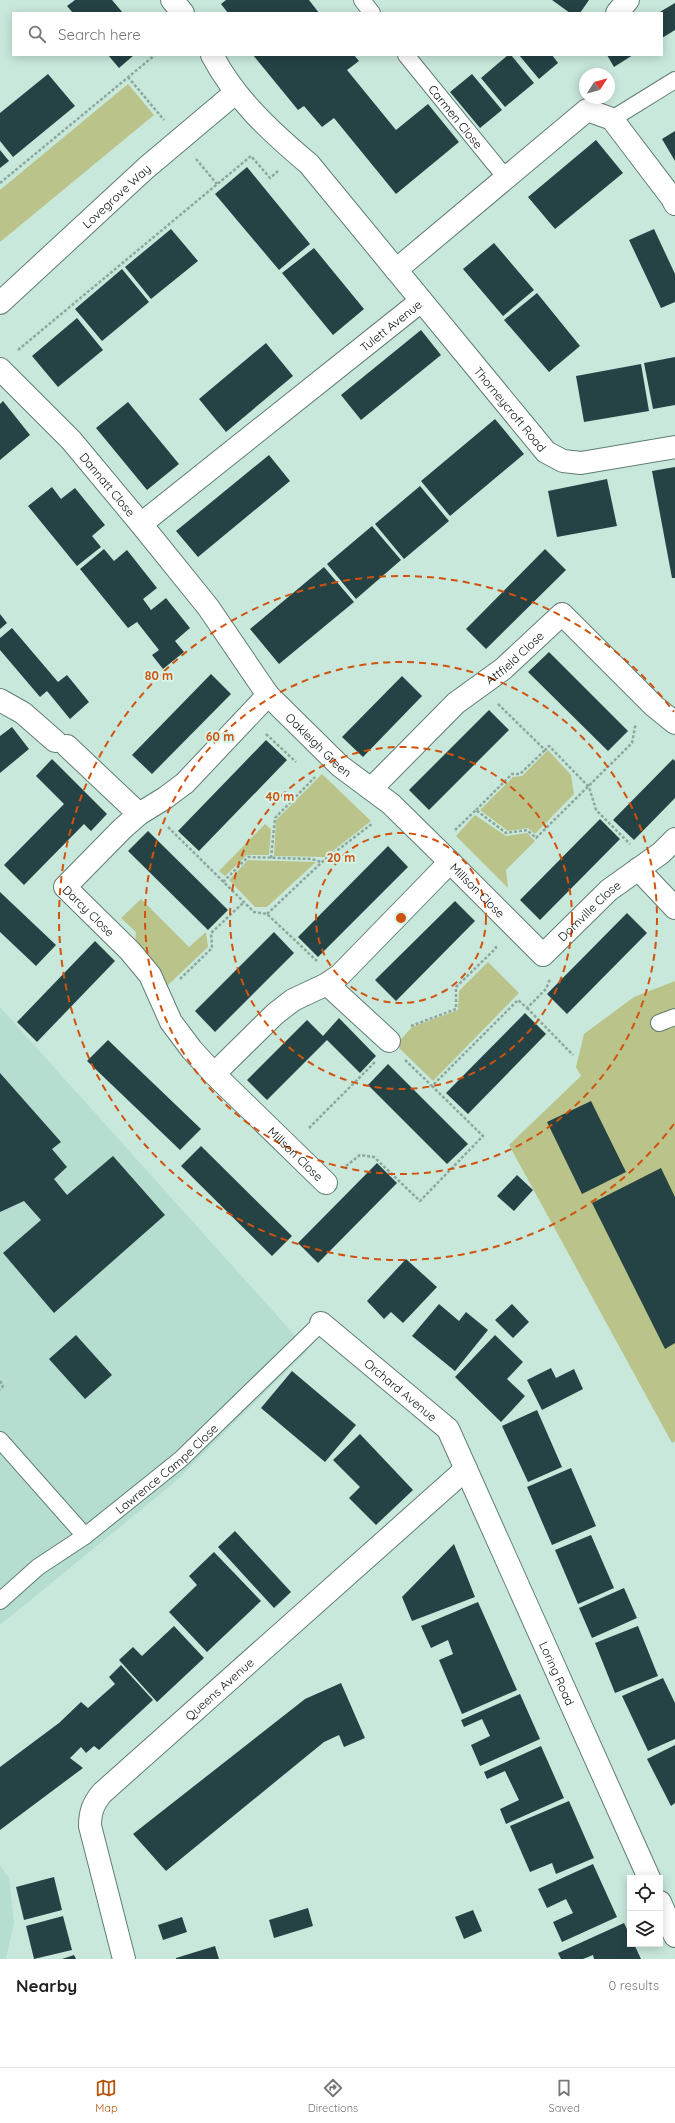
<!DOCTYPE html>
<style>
:root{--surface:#fff;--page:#f2f2f2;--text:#222;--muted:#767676;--line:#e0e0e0;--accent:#b45309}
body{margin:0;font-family:Quicksand,sans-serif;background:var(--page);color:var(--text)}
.controls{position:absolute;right:12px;bottom:12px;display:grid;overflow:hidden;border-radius:0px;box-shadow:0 2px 10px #0003}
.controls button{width:36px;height:36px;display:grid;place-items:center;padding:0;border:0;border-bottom:1px solid var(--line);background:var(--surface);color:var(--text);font:20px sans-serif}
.compass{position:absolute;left:579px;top:68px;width:36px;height:36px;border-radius:50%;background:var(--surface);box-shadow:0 2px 10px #0003;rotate:54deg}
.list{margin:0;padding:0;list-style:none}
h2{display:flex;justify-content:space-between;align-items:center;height:52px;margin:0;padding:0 16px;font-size:17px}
h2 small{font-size:13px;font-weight:400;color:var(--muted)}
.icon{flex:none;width:22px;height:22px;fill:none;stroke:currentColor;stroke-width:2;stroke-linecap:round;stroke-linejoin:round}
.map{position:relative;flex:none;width:675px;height:1959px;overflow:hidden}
.search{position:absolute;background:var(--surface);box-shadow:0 2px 10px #0003;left:12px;right:12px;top:12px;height:44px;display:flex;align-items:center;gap:10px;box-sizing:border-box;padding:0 14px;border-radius:0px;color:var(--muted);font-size:15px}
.sheet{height:108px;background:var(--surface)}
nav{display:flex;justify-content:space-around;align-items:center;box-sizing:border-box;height:56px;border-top:1px solid var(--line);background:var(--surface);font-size:11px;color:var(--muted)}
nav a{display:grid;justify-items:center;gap:2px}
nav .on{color:var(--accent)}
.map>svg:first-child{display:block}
</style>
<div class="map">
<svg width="675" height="1959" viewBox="0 0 675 1959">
<rect width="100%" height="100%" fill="#c9e8dc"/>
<path fill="#b6ded0" d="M0,1007L308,1350L175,1482L0,1625Z
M0,1866L9,1878L14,1923L6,1959H0Z"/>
<path fill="#bac389" d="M128,84L154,115L0,242V190Z
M548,750L571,775L574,794L535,834L528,828L508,831L480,810L513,777L522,776Z
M322,774L371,821L325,857L274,856L276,820Z
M475,815L506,836L527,833L535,841L506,870L508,888L456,836Z
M265,824L271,829L269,855H247L225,876L219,871Z
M248,860L316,862L267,907H255L229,880Z
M141,899L189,947L206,932L208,947L167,986L135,942L136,932L121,918Z
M488,962L519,993L433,1081L396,1045L412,1027L458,1010L459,991Z
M675,981V1441L672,1443L509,1145L581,1076L576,1067L584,1034L634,997Z"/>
<path fill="#254345" d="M75,0H112L123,13H73L67,6Z
M226,0H309L319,13H228L221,4Z
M552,0H589L580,13H570Z
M675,3V30L662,38V13H658Z
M108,55H134L119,68Z
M253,55H354L359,61L347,70L396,130L428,104L459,142L396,194L334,118L322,127L304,106L298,110Z
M508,55H511L534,83L505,107L481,78Z
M519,55H552L558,63L539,79Z
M607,55H633L614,67Z
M48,74L75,106L13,157L0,141V113Z
M472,74L502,110L480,128L450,92Z
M675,131V161L662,139Z
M596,140L623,173L555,229L528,197Z
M0,150L9,161L0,168Z
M247,167L310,244L279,270L215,194Z
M171,229L198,261L151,299L125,267Z
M654,229L675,274V302L661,308L629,240Z
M494,243L534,290L503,316L463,269Z
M314,248L364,309L333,335L282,273Z
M122,269L149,302L102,341L75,309Z
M537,293L580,346L549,372L504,320Z
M77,318L103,350L58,387L32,356Z
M421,330L441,355L361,420L341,395Z
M266,343L293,376L226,432L199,399Z
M675,357V405L653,409L644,363Z
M641,364L649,411L584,422L576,376Z
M3,401L30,435L0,460V404Z
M128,402L179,464L147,490L96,428Z
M495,419L524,454L450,516L421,481Z
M269,455L290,481L198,557L176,531Z
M675,467V578H672L652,471Z
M607,479L617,526L557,537L548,491Z
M420,486L449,521L404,559L375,524Z
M52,487L61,499L75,488L105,525L92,536L101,547L77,566L28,506Z
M372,526L401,560L356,599L327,564Z
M104,549L114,561L127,550L157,588L143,599L151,610L166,598L190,628L175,641L184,652L163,669L152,655L159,650L137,622L128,628L80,569Z
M545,549L566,570L486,649L466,629Z
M324,567L354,602L279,664L250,629Z
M0,614L7,623L0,629Z
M12,628L58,682L67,675L89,702L70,719L47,691L40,697L0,650V638Z
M549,652L628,731L608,751L528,672Z
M211,674L231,694L152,774L132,755Z
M402,676L422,696L363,757L342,737Z
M489,710L509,730L429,810L409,790Z
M12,727L29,749L0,773V736Z
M266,740L287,760L199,851L178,831Z
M52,759L107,814L91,831L84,824L24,885L4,865L64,804L36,776Z
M673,759L675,761V798L634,840L613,820Z
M600,819L620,839L540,920L520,900Z
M148,831L228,910L208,930L128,851Z
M388,846L408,867L318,957L298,937Z
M0,892L56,945L36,966L0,932Z
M455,901L475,921L396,1001L375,980Z
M627,913L647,933L567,1014L547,994Z
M274,932L294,953L215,1032L195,1011Z
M95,941L115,961L37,1042L17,1022Z
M525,1013L546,1034L468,1114L446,1093Z
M339,1018L376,1056L360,1073L327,1040L267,1100L247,1080L307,1020L323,1036Z
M108,1040L201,1129L180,1150L87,1061Z
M388,1064L468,1144L447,1164L368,1085Z
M0,1073L61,1142L52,1149L67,1167L54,1179L67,1195L113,1156L165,1215L54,1313L3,1253L41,1220L24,1201L0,1212Z
M591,1101L626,1172L582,1194L547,1122Z
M201,1146L292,1236L272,1256L181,1166Z
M377,1163L397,1183L318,1263L298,1243Z
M661,1168L675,1197V1343L665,1349L592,1203Z
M517,1175L533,1190L514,1211L497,1196Z
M406,1259L437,1287L403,1323L391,1312L384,1319L367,1301Z
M439,1304L459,1321L466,1312L488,1330L455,1371L412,1336Z
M512,1304L529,1322L513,1338L495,1320Z
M76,1335L112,1375L85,1399L49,1359Z
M495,1335L523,1362L507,1379L525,1396L501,1422L455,1377Z
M551,1368L556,1378L574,1369L583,1389L542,1410L527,1380Z
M292,1371L356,1425L325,1462L261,1408Z
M537,1410L562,1467L528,1482L502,1426Z
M360,1434L413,1490L376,1525L349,1498L360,1487L333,1460Z
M571,1468L596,1526L552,1545L527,1487Z
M235,1531L291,1592L274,1608L218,1547Z
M591,1535L614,1588L578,1604L555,1550Z
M454,1544L475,1597L412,1621L402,1597Z
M214,1552L261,1601L207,1652L169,1612L197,1585L189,1576Z
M624,1588L637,1618L592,1638L579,1608Z
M478,1602L517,1690L462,1714L439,1660L453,1654L448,1640L431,1648L421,1626Z
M174,1626L204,1658L157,1702L119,1660L133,1647L142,1656Z
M638,1626L658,1676L615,1693L595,1643Z
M121,1665L153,1700L99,1750L94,1746L86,1753L81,1747L70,1758L83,1768L0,1830V1767L59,1723L81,1702L88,1708L115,1684L109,1677Z
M663,1678L675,1703V1739L648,1751L622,1696Z
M341,1683L365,1738L344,1747L339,1735L324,1742L166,1871L133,1834L305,1699Z
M520,1694L540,1739L480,1766L471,1745L490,1736L482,1719L464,1727L461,1720Z
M675,1745V1803L671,1806L647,1759Z
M541,1746L564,1798L506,1824L500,1809L519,1800L505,1771L487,1779L484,1772Z
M569,1801L594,1858L556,1874L552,1863L530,1872L510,1826Z
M593,1864L617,1917L562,1942L553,1922L573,1913L566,1899L547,1908L538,1889Z
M54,1877L62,1910L24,1920L16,1887Z
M308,1908L313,1926L274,1938L269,1920Z
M473,1910L482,1931L464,1939L455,1917Z
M63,1916L72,1950L34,1959L26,1926Z
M182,1917L187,1932L163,1940L158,1925Z
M624,1923L630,1935V1944H634L641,1959H594L593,1955L583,1959H561L558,1953Z
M215,1946L219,1959H176V1958Z
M74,1955L76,1959H62Z"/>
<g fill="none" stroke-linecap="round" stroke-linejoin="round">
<defs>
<g id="service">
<path d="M362,0L372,13"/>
<path id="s1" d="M406,55L506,178"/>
<path d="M612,119L675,80"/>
<path d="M659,1023L675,1017"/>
<path d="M0,1440L85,1536"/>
<path id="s2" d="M0,1601L38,1567L85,1536L181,1459L321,1323"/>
</g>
<g id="minor">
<path d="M172,0L183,13"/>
<path d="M617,13L628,0"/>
<path id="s3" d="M212,55C235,99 271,132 309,164L546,452L563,461L581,463L675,447"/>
<path d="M396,270L587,110L612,119L672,198L675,204"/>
<path id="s4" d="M0,303L146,168L235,93"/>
<path id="s5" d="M0,369L71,440L141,524L208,607L268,695L340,766L391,804L450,862"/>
<path id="s6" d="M141,524L421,301"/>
<path id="s7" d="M268,695L185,783L165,798L139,814L122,829L65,887L130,951L150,975L171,1022L192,1050L214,1074L275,1014L293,1000L327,984L389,1041"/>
<path d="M0,700L23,713L55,741"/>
<path d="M67,746L139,814"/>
<path id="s8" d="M371,789L456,703L503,669L562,614L654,706L675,723"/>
<path d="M638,869L675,908"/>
<path id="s9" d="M327,984L340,975L450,862L543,955L609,890L661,853L675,839"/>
<path id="s10" d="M214,1074L326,1183"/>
<path id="s11" d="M321,1323L448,1429L649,1878"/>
<path d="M660,1902L675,1936"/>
<path id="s12" d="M124,1959L90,1826C90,1812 93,1804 102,1793L466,1469"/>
</g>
</defs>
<use href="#service" stroke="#617d73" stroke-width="18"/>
<use href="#minor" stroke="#617d73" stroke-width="24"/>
<path stroke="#8ea79d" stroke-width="2.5" stroke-dasharray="3 2" stroke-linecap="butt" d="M128,77L164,120
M196,159L217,184
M0,183L155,55
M18,350L251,156L270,178L278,171
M498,704L545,750L549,746L589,787L596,810L630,844
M266,734L296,762
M476,810L512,774H520L545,750
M168,827L254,912L267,914L317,961
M455,830L476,810L506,833L527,830L536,838L632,743L635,727L637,724
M271,858L275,818L315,777
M223,882L248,857L312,859L321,862
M267,914L322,862L373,823
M180,979L212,948L211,933L244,902
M527,1008L573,1055
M411,1026L456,1009V987L496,948L495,945
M405,1060L432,1086
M309,1128L375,1062
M346,1166L360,1155L374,1157L420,1201L483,1136L432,1086L518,1000L527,1008L546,989L550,979
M0,1381L3,1386L0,1390"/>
<use href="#service" stroke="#fff" stroke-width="16"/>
<use href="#minor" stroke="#fff" stroke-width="22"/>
</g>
<g fill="none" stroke="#d1520c" stroke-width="2" stroke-dasharray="7 5">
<circle cx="401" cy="918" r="85"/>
<circle cx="401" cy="918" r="171"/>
<circle cx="401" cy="918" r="256"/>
<path d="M674 1124A342 342 0 1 1 674 712"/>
</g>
<g text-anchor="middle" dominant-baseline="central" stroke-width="4" stroke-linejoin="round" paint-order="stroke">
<g font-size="12" fill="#050f0b" stroke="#d6f5ea">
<text stroke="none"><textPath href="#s1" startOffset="79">Carmen Close</textPath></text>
<text stroke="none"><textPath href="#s4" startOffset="158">Lovegrove Way</textPath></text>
<text stroke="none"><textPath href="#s6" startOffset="319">Tulett Avenue</textPath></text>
<text stroke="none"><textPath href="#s3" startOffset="464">Thorneycroft Road</textPath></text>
<text stroke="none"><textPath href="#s5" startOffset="158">Dannatt Close</textPath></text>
<text stroke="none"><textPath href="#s8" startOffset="195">Attfield Close</textPath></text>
<text stroke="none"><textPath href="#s5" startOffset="494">Oakleigh Green</textPath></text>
<text stroke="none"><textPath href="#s9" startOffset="213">Millson Close</textPath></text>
<text stroke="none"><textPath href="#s7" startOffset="314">Darcy Close</textPath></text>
<text stroke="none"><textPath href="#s9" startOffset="369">Domville Close</textPath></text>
<text stroke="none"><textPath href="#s10" startOffset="114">Millson Close</textPath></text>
<text stroke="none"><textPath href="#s11" startOffset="104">Orchard Avenue</textPath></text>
<text stroke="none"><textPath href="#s2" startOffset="213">Lawrence Campe Close</textPath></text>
<text stroke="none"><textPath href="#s11" startOffset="433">Loring Road</textPath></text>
<text stroke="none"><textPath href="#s12" startOffset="330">Queens Avenue</textPath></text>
</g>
</g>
<circle cx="401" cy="918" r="6" fill="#d1520c" stroke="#d6f5ea" stroke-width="2"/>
<g font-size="12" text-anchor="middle" font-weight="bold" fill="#d1520c" stroke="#d6f5ea" stroke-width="4" stroke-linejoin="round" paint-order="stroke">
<text x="159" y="680">80 m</text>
<text x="220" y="741">60 m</text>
<text x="280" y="801">40 m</text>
<text x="341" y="862">20 m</text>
</g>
</svg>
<div class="controls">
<button><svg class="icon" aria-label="locate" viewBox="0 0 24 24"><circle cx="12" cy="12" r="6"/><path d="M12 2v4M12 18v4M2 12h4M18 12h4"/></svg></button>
<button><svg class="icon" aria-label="layers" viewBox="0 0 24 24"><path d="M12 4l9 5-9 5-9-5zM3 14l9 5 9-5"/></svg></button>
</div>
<svg class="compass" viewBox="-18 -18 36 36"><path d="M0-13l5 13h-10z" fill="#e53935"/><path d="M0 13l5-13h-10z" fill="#767676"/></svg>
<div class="search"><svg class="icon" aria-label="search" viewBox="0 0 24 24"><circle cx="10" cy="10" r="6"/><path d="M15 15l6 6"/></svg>Search here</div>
</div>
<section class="sheet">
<h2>Nearby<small>0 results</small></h2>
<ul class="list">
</ul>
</section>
<nav>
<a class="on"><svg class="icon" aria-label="map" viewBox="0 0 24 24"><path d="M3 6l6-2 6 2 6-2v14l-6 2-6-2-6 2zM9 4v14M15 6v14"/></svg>Map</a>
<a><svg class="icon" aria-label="directions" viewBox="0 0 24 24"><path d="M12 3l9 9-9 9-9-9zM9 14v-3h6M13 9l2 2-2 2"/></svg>Directions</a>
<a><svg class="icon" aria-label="saved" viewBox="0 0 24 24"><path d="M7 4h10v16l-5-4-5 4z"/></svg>Saved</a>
</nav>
